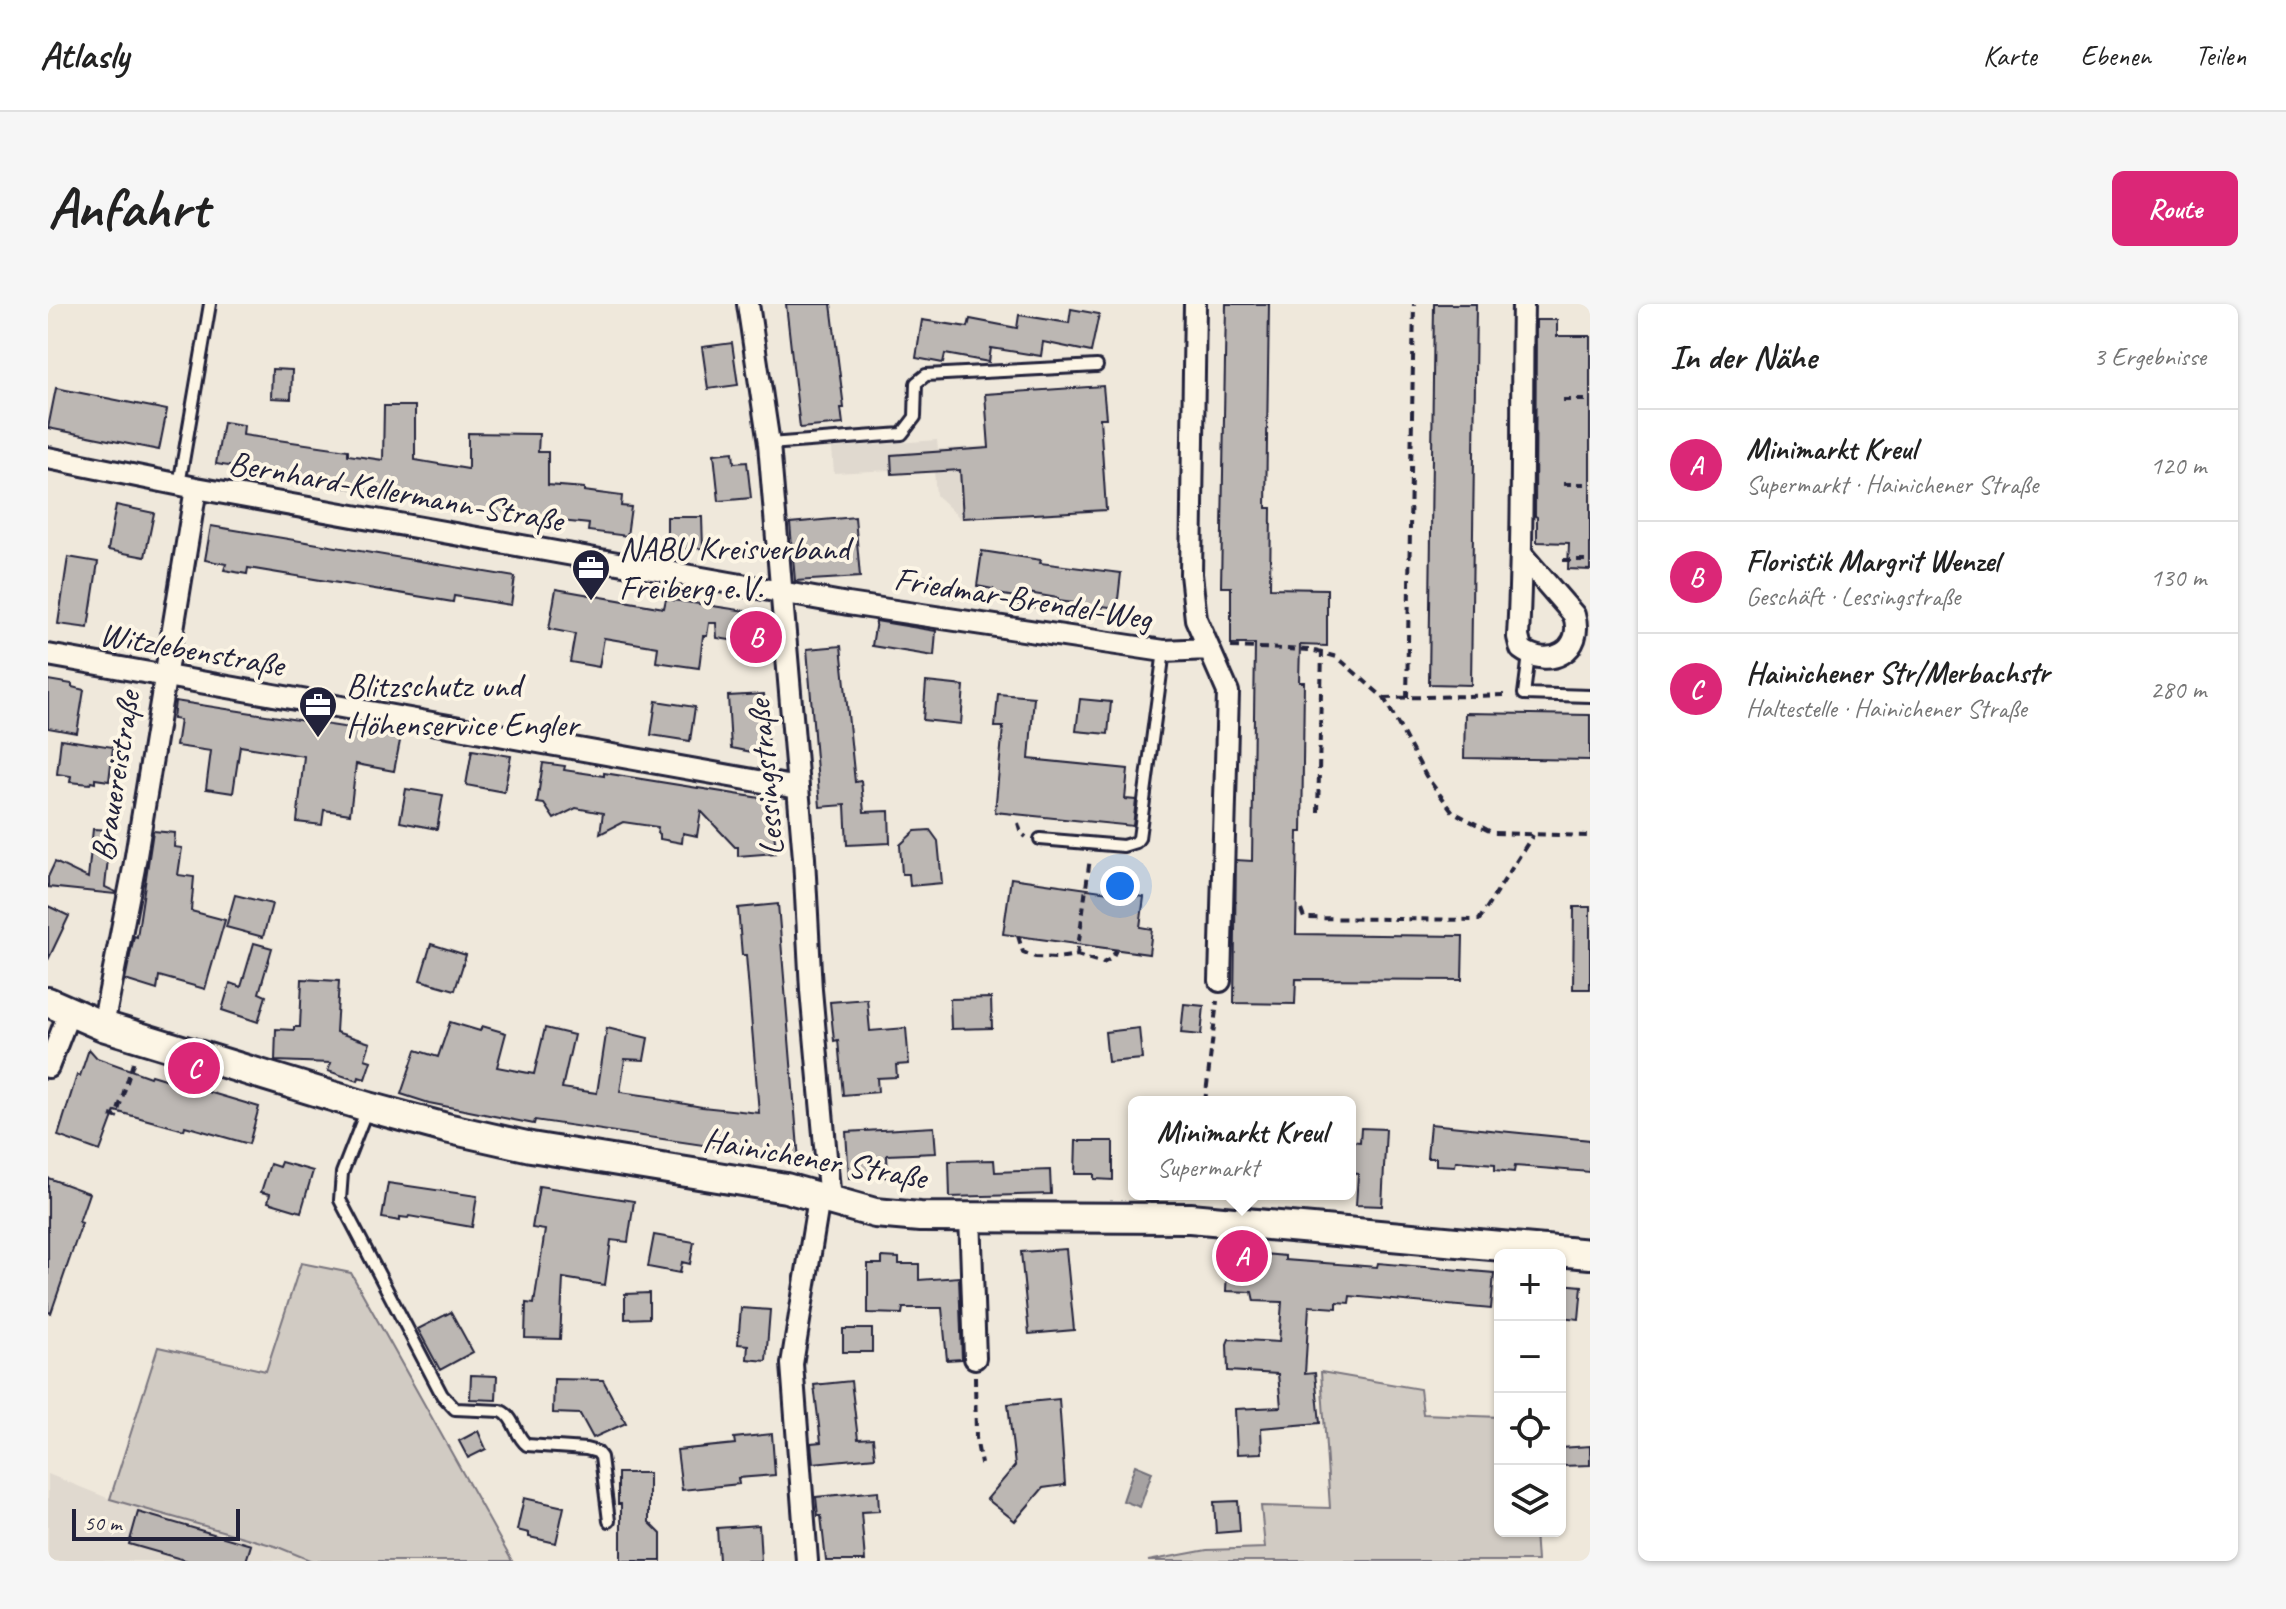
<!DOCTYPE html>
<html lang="de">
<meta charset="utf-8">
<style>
:root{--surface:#fff;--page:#f6f6f6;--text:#222;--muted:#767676;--line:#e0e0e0;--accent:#db2777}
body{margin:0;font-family:Caveat,sans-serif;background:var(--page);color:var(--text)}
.controls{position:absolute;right:24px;bottom:24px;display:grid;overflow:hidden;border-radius:12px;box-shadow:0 2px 6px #0004}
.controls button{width:72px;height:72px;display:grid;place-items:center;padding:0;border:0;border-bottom:2px solid var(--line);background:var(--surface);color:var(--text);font:40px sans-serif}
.scale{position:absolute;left:24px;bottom:20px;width:168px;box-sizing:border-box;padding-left:8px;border:4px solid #22223b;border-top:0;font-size:22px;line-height:28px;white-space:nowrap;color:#22223b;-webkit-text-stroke:6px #fcf5e5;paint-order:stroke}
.you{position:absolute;left:1072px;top:582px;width:28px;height:28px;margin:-20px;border:6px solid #fff;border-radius:50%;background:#1a73e8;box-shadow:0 0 0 12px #1a73e833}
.badge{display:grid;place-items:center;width:52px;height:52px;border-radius:50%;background:var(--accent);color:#fff;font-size:26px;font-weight:700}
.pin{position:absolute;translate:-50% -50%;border:4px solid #fff;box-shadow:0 2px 8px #0006}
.popup{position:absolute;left:1080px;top:792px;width:228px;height:104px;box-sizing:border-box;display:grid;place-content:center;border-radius:12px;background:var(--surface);filter:drop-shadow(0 2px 6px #0005);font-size:26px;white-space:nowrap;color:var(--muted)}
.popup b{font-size:30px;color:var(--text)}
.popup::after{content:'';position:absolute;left:50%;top:100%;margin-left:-16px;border:16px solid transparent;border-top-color:var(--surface)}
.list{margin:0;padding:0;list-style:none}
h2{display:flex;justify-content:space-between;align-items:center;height:104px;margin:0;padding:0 32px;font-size:34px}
h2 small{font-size:26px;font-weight:400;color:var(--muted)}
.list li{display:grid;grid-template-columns:52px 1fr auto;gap:24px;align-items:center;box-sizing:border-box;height:112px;padding:0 32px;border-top:2px solid var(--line)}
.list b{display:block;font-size:30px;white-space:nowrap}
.list p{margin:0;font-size:26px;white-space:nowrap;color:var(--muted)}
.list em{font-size:26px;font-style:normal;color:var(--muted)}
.icon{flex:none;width:44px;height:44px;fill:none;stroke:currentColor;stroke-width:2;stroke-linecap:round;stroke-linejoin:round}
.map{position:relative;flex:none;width:1542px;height:1257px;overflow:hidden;border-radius:12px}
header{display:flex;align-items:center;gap:48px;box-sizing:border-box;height:112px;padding:0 40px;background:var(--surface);border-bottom:2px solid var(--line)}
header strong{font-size:38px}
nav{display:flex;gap:44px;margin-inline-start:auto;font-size:28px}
.intro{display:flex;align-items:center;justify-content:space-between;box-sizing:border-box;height:192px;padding:0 48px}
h1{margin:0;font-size:56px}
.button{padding:20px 36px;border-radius:12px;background:var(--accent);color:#fff;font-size:28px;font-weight:700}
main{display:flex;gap:48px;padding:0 48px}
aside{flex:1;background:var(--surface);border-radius:12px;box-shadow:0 2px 6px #0004}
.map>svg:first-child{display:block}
</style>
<header>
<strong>Atlasly</strong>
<nav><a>Karte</a><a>Ebenen</a><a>Teilen</a></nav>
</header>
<div class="intro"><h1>Anfahrt</h1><a class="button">Route</a></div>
<main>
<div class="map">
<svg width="1542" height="1257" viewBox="0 0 1542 1257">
<rect width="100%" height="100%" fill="#efe8db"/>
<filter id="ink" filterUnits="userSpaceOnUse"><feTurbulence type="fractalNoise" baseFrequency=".0125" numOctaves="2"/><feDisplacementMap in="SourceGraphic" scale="16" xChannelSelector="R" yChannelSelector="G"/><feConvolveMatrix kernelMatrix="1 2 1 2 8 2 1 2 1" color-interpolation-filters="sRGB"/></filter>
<g filter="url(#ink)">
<path fill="#e0d9cf" d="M1055,135L1059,208L913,215L888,191L886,167L844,170L843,166L786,169L784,144L889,136L890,145Z
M0,1170L62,1195L230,1243L264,1257H0Z"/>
<path fill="#d1cbc3" stroke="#7a767f" stroke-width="2" d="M253,959L303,969L464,1257H264L230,1243L62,1195L110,1043L218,1067Z
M1273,1068L1372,1085L1375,1110L1452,1113V1227H1487L1489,1257H1100L1159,1246L1217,1244L1213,1202L1282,1204Z"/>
<path fill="#a6a2a2" stroke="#716f79" stroke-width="2" d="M1087,1161L1104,1168L1092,1203L1075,1197Z"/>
<path fill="#bcb7b3" stroke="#22223b" stroke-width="2" d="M738,0H783L796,104H793L795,120L752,124Z
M1178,0H1221L1218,204H1223L1222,284L1279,285V342L1252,341L1251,378H1256L1255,459L1254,528H1250L1248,630L1415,632L1414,676L1248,675L1247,700L1186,699L1188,556L1204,557L1207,340H1183V283H1173Z
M1386,0H1428L1423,381L1381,380Z
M1023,5L1051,10L1043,48L995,38L993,52L943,44L941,58L897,50L895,59L868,54L874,16L920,23L922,15L969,24L971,11L1021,19Z
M1488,16H1509V32H1542V266L1520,265L1521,239L1489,238V213L1487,212Z
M684,39L690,81L660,85L654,43Z
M224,65L244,66L243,95L223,94Z
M1055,82L1058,114H1052L1058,206L915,214L912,166L844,170L843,151L941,144L937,90Z
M8,84L119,106L111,146L0,124Z
M336,102H367V156L420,165V129L491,130L490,148H500V181L536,184V187L574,192L573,202L583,203L579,232L540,227L541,220L503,216V221L483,219V216L295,183V181L168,160L175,118L196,121L195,131L300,146V151L335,156Z
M685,148L686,159L699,158L703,194L671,197L666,150Z
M68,201L106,209L97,253L60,246Z
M619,213H654L655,244L619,246Z
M807,213L812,273L747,277L742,219Z
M163,222L467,273L463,301L406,292L405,298L200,264L199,270L176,266L178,260L157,256Z
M934,247L993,256L992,259L1073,269L1069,304L1055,302L1054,307L1025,304V299L1010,297V294L974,288L973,294L944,289L945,285L929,282Z
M20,253L50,258L40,324L10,320Z
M508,285L616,304L618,295L718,310L713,341L669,334L668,319H661L659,332H655L651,364L608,358L610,343L556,334L551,363L522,358L527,330L501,325Z
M828,317L888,327L886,352L824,342Z
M793,342L807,478L813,477L816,508L841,507L842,539L799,541L797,501L772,503L759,345Z
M0,376L24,380V383L36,386L29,429L0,424Z
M878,378L916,382L913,420L875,416Z
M716,390L720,444L713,450L683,444L680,392Z
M950,390L986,393L981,455L1080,465L1077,495L1088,496L1085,522L947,508L955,423H947Z
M1032,395L1063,398L1060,430L1028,427Z
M127,397L353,432L346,467L308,460L302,510L276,506L274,521L249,518L256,452L192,442L185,489L158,485L163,447L128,442L132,416L125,415Z
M608,397L647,403L642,437L603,431Z
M1417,409L1542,411V456L1416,454Z
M13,435L65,443L61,477L47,475V479L43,478L42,480L22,478L23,472L9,470Z
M424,446L463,452L456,488L418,481Z
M495,459L517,462L516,466L556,472V469L718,495L724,504L728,549L690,552V543H687L653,507L649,532L635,529L634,539L612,535V530L609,529L610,523L575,518L552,530L555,509L528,504L506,515L496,500L489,499Z
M358,485L395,491L389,525L352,518Z
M45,525L63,526L57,583L68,588L67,590L0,583V573L7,558L40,574Z
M882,526L890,537L894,579L862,582L861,570H854L852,541L867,527Z
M105,527L127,529L126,543L134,544L130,571L146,573L143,607L177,616L157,685L111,672L109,686L77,676L86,632L89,633Z
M963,574L1096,593L1092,623L1104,625L1101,650L955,630Z
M187,591L224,600L215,633L178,623Z
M730,600L751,857L689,850V846L487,816L486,820L381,799L353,790L368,746L390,753L402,718L432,727L434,722L458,729L449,763L486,770L497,724L526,731L514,784L549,789L559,724L600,734L596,756L577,755L572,788L609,793V795L654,803L711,809L698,651H694L690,604Z
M0,602L21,612L0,656Z
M1526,603H1542V685H1525Z
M206,639L224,644L211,689L218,692L210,718L174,706L182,679L193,683Z
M383,640L418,651L407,686L372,676Z
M254,675L291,677L288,728L322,739L317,755L323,757L317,775L311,773L310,777L280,767L283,759L227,757L228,725L246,726V723H252Z
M943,694L944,724L903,725L902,695Z
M819,695L822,727L858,724L861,760L848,761L849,773L829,774L830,788L795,791L790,736L786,737L782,698Z
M1136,700L1156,702L1153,731L1133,729Z
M1091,724L1094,755L1060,758L1057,728Z
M41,745L49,754L102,773L103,771L211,803L201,840L137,822L136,826L67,807L52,847L10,832L29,771L32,772Z
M1382,820L1542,836V868L1467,862L1466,868L1447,866V860L1408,857L1407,862L1388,861V854H1379Z
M886,823L888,849L839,851L840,873L801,874L798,828Z
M1313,824L1338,825L1334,902L1308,901L1310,870L1302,869V837L1312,838Z
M1028,837H1065V876L1046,875V870H1027Z
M946,856L947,868L1002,866L1003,890L902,893L901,857Z
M233,858L265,867L253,908L220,898L222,890L213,888L222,860L231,863Z
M0,874L41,889L31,918L34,919L3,1009L0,1008Z
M340,879L429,892L424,923L361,912L360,914L352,913V917L334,914Z
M491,882L586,897L580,938L563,936L557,981L515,974L512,1035L477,1034L478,999L486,1000L497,926L484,924Z
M606,931L646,938L642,960L634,958L632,969L600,963Z
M1018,945L1026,1026L981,1030L973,948Z
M1182,947L1237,952V956L1329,963L1330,959L1446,969L1443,1005L1302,992L1301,999L1289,998V1004L1261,1002L1257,1070L1267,1069L1272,1119L1213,1124L1214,1149L1189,1150L1187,1105L1233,1103L1230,1070L1180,1067L1179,1040L1181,1035L1231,1038L1234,998L1206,997L1204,988L1178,987L1179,966H1175L1176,948Z
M834,953L851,954V960H871V976L911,973L914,1055L899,1056L894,1004H855L854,1010L820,1009V960H834Z
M1512,980L1534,982L1531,1015L1512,1013Z
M601,989V1014L577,1015V990Z
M693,1004L722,1006L718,1057L699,1055L700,1041L690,1040Z
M403,1008L425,1048L392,1066L370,1025Z
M795,1025H824V1048H795Z
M423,1071L449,1072L448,1096L422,1095Z
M506,1075L555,1076L578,1119L545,1134L532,1110L505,1109Z
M803,1077L810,1135L825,1134L827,1153L765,1159L763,1139L773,1138L766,1081Z
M1011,1095L1017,1181L995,1184L967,1217L939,1195L967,1162L960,1100Z
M430,1127L438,1145L420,1154L411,1137Z
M724,1130L727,1171L690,1174L691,1180L634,1186L629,1146L687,1140L686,1134Z
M1542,1142V1161L1513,1162L1512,1144Z
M570,1169H601V1218L613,1230V1257H573V1200H570Z
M830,1187L831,1207L813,1208L817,1257H778L773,1212H770L768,1193Z
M476,1194L516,1203L508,1239L481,1233V1229L469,1226Z
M1190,1197L1192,1227L1168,1229L1166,1198Z
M90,1208L203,1241L198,1257H140L81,1240Z
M711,1221L713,1257H671L669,1224Z"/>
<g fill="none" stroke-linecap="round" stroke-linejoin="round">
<defs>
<path id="service" d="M721,140L854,130L867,113L868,79L878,71L1049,62
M131,181L162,0
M1481,351L1476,390L1542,392
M992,535L1075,542L1088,538L1091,534L1116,347
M319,805L294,869L292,896L394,1091L407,1105L453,1107C467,1113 467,1132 479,1141L538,1145L549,1148L553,1153L561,1217"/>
<path id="minor" d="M700,0L721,140L756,554L763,686L782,897
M1147,0L1143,270L1148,315L1180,388L1172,677
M0,154L148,184L800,300L1116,347L1160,345
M1475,252L1526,311C1537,347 1501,366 1473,345L1470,333C1476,222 1473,111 1475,0
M0,351L750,484
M55,722L86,564L148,184
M0,763L21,709
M922,911L927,1054
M759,1257L744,1060L771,894"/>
<path id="secondary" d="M0,698L55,722L320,803L398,824L483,843L738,884L827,909L872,913L1142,914L1542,950"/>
</defs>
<use href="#service" stroke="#22223b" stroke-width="16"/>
<use href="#minor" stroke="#22223b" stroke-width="26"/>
<use href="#secondary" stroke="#22223b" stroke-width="34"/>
<path stroke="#22223b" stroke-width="4" stroke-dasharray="8 6" stroke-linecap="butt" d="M1515,96H1542
M1515,180H1542
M1515,256H1542
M877,272L903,292L942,295L1033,310L1032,315
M1183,343L1263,346L1289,353L1336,394L1378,472L1405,508L1445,529L1542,532
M1336,394L1461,391
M1359,394L1366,0
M1270,508L1274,348
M970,519L973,529L978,533
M1253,606L1256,614L1431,616L1485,531
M970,632L975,648L987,653L1010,654L1029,651L1055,659L1064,654L1068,646
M1029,651L1042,554
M1157,798L1169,697
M62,811L68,813L86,756
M927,1072L928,1134L933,1160"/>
<use href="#service" stroke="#fcf5e5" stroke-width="10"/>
<use href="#minor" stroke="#fcf5e5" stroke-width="20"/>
<use href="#secondary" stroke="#fcf5e5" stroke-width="28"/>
</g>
</g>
<defs>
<symbol id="office-pin" viewBox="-11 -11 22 30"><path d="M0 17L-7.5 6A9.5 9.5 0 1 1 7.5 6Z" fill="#22223b" stroke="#fcf5e5"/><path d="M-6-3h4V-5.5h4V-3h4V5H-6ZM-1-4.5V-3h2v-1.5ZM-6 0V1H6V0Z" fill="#fff"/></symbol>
</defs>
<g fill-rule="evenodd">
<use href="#office-pin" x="521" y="242" width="44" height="60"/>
<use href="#office-pin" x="248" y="379" width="44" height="60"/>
</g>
<g text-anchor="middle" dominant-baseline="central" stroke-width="8" stroke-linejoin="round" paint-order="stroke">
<g font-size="34" fill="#22223b" stroke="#fcf5e5">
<text transform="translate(348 187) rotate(10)">Bernhard-Kellermann-Straße</text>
<text transform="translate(975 294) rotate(9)">Friedmar-Brendel-Weg</text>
<text transform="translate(144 345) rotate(10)">Witzlebenstraße</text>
<text transform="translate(67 472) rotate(-81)">Brauereistraße</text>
<text transform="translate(717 474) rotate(-95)">Lessingstraße</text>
<text transform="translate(767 854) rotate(10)">Hainichener Straße</text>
</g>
<g font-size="34" fill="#22223b" stroke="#fcf5e5" text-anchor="start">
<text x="571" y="244">NABU Kreisverband<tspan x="571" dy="39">Freiberg e.V.</tspan></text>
<text x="298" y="381">Blitzschutz und<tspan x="298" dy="39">Höhenservice Engler</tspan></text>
</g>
</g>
</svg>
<div class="controls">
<button>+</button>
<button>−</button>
<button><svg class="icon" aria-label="locate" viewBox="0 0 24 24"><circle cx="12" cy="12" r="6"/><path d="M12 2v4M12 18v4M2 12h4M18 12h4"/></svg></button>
<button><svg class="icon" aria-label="layers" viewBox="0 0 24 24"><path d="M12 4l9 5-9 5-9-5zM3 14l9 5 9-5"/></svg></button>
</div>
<div class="scale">50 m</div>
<div class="you"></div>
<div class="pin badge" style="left:1194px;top:952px">A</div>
<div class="popup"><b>Minimarkt Kreul</b>Supermarkt</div>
<div class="pin badge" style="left:708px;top:333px">B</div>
<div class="pin badge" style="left:146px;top:764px">C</div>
</div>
<aside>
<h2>In der Nähe<small>3 Ergebnisse</small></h2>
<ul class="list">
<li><span class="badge">A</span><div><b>Minimarkt Kreul</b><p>Supermarkt · Hainichener Straße</p></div><em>120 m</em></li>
<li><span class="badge">B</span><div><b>Floristik Margrit Wenzel</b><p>Geschäft · Lessingstraße</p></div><em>130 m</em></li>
<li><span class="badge">C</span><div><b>Hainichener Str/Merbachstr</b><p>Haltestelle · Hainichener Straße</p></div><em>280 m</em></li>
</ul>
</aside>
</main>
